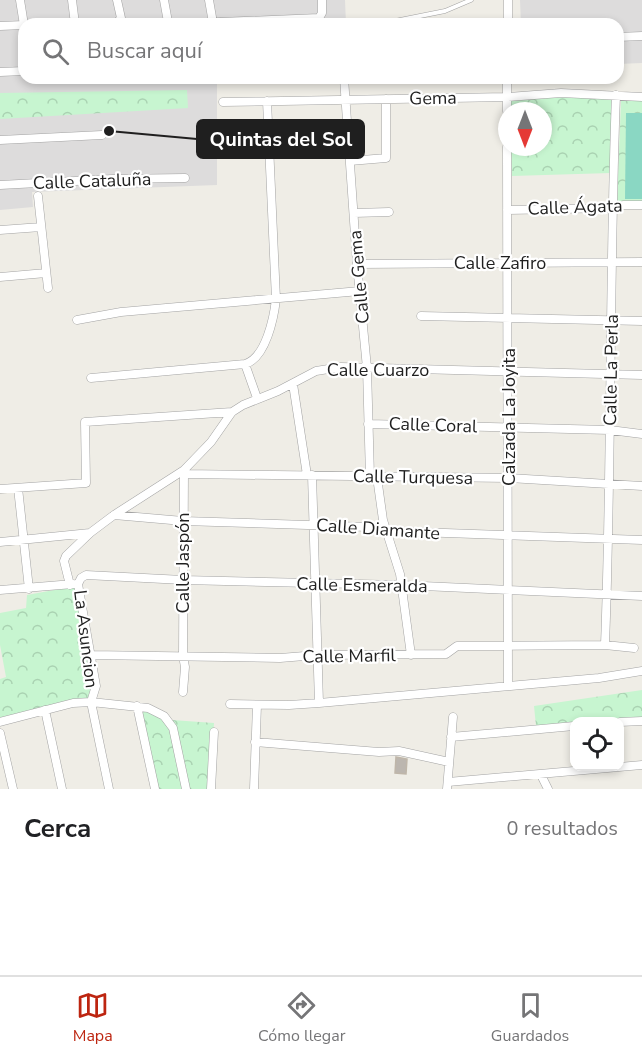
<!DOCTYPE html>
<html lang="es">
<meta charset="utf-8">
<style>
:root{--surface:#fff;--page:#f6f6f6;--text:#202124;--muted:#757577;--line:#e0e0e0;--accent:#bd2510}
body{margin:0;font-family:"Nunito Sans",sans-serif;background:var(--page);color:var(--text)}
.controls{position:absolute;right:18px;bottom:18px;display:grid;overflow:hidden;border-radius:12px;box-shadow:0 3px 9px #0003}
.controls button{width:54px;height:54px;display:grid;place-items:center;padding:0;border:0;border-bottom:2px solid var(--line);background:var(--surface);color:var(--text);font:30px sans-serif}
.compass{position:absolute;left:498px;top:102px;width:54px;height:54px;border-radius:50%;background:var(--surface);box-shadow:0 3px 9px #0003;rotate:180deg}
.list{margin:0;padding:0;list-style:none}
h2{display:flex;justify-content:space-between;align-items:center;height:78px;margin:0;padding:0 24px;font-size:26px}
h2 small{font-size:20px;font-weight:400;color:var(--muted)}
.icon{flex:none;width:33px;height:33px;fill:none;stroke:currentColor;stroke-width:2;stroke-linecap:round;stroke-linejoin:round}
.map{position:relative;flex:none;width:642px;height:789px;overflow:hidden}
.search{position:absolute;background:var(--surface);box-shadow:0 3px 9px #0003;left:18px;right:18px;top:18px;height:66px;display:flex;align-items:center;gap:15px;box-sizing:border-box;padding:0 21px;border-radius:18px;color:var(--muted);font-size:22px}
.sheet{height:186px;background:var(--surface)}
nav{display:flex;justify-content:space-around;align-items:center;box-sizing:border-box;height:84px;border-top:2px solid var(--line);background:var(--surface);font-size:16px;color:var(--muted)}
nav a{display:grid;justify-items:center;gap:3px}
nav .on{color:var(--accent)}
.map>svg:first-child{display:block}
</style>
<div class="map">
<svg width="642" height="789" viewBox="0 0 642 789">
<defs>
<pattern id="park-crowns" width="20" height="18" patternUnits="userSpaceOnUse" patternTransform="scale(1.5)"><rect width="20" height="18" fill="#c7f5d0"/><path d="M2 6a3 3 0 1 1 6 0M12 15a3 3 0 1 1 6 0" fill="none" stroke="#aad2b2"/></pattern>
</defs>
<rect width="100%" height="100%" fill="#efede6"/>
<path fill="#dddcdc" d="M0,0H345L346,24H24V78H217V185L32,192L33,207L0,210Z
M520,0H642V63L618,64V24H521Z"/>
<path fill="url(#park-crowns)" d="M187,90L188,108L0,119V93Z
M562,95L614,98L611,173L512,176L511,147H543V111H510V99Z
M621,101H642V204H617Z
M76,586L93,690L88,699L0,719V679L6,677L0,645V613L26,608L27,595Z
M642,690V719L574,722V724L536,726L534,706Z
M140,708L163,718L171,728L184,789H158Z
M172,720L214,723L209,789H187Z"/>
<path fill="#8ad7c3" d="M626,113H642V199H625Z"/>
<path fill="#bcb6af" stroke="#bfb6a9" stroke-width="1.5" d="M396,757L407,759L406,774L395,773Z"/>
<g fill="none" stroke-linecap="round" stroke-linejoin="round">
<defs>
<path id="lane" d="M390,22L445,11L471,0"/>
<path id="street" d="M20,0L24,25
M72,0L75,24
M164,0L168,22L172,24L319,18L322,13V0
M209,0L213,23
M116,24L121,18L117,0
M508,24V0
M0,26L24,25
M618,37L642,36
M0,72L24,71
M344,78L357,264L367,368L370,477
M223,102L507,97L561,93L642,97
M507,111V78
M0,140L102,135
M507,147L508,686
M350,161L386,158V99
M0,185L113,179L185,178
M38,196L48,288
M507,210L612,208L623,205H642
M354,213L389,212
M0,230L41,227
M357,264L642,262
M0,277L46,273
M421,316L642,321
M77,320L121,312L360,291
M245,364L257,398
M91,378L245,364C266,358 274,317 276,299L267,101
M293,384L307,475
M368,424L610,430L642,434
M184,474L509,478L642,486
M312,475L319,703
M377,477L383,520L400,574L411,655
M18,488L29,589
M0,489L86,483L85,422L232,412
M114,515L183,521L368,527L388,531L642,540
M0,542L90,533
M70,585L64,561L66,556L90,533L114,515L184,470L211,442L232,412L243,405L278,391L316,371L341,367L642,375
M0,590L73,584
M605,645C612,462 609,278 616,95
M91,655L280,658L317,655L446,654L457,646L605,645L634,648
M183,692L185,667L183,656L184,471
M91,702L96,686L78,584L81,578L86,575L183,580L401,585L642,596
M91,702L109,789
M230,704L289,705L319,703L599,678L642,671
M137,706L155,789
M45,710L62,789
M0,722L73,703L91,702L148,708L164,716L173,728L186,789
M620,722L642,721
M0,733L13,789
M451,737L574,726
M255,742L379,752L399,751L449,762
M541,775L548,789
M448,782L642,765
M211,789L214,732
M254,789L257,705
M447,789L453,717"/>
</defs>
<use href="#lane" stroke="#a3a3a3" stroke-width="5"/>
<use href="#street" stroke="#a3a3a3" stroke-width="9"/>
<use href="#lane" stroke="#fff" stroke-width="4"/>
<use href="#street" stroke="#fff" stroke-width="8"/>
</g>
<g text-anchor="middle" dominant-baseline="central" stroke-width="4.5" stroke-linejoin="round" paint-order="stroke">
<g font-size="18" fill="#1f1f1f" stroke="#fff">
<text transform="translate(433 98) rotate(-1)">Gema</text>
<text transform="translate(92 181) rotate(-2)">Calle Cataluña</text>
<text transform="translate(575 207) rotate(-2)">Calle Ágata</text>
<text x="500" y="263">Calle Zafiro</text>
<text transform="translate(359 277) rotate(-95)">Calle Gema</text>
<text x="378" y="370">Calle Cuarzo</text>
<text transform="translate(611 370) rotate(-89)">Calle La Perla</text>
<text transform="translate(509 417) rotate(-90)">Calzada La Joyita</text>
<text transform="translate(433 425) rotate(2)">Calle Coral</text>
<text transform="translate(413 477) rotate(1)">Calle Turquesa</text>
<text transform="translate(378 529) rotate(4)">Calle Diamante</text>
<text transform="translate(183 563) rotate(-90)">Calle Jaspón</text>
<text transform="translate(362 585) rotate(1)">Calle Esmeralda</text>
<text transform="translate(86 639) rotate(83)">La Asuncion</text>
<text transform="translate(349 656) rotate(-1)">Calle Marfil</text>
</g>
</g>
<path fill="none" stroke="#1f1f1f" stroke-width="2" d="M109 131L197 139"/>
<circle fill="#1f1f1f" stroke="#fff" stroke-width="2" cx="109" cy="131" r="6"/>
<rect fill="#1f1f1f" stroke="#1f1f1f" stroke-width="2" x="197" y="120" width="167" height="38" rx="6"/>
<g font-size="20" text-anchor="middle" font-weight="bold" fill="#fff">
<text x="281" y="146">Quintas del Sol</text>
</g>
</svg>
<div class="controls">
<button><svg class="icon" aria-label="locate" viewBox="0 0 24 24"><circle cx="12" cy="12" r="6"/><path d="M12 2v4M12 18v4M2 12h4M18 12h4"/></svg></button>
</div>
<svg class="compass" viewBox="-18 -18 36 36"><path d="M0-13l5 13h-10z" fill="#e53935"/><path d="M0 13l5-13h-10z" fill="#757577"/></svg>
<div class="search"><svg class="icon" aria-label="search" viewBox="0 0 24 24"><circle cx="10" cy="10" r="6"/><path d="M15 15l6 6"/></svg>Buscar aquí</div>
</div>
<section class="sheet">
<h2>Cerca<small>0 resultados</small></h2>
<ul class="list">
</ul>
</section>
<nav>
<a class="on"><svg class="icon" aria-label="map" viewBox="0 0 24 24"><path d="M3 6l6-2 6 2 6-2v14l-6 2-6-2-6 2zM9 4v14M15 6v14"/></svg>Mapa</a>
<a><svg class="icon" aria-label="directions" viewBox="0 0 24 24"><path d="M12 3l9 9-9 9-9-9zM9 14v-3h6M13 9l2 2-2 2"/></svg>Cómo llegar</a>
<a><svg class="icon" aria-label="saved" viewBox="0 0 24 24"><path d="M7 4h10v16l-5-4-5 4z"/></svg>Guardados</a>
</nav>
